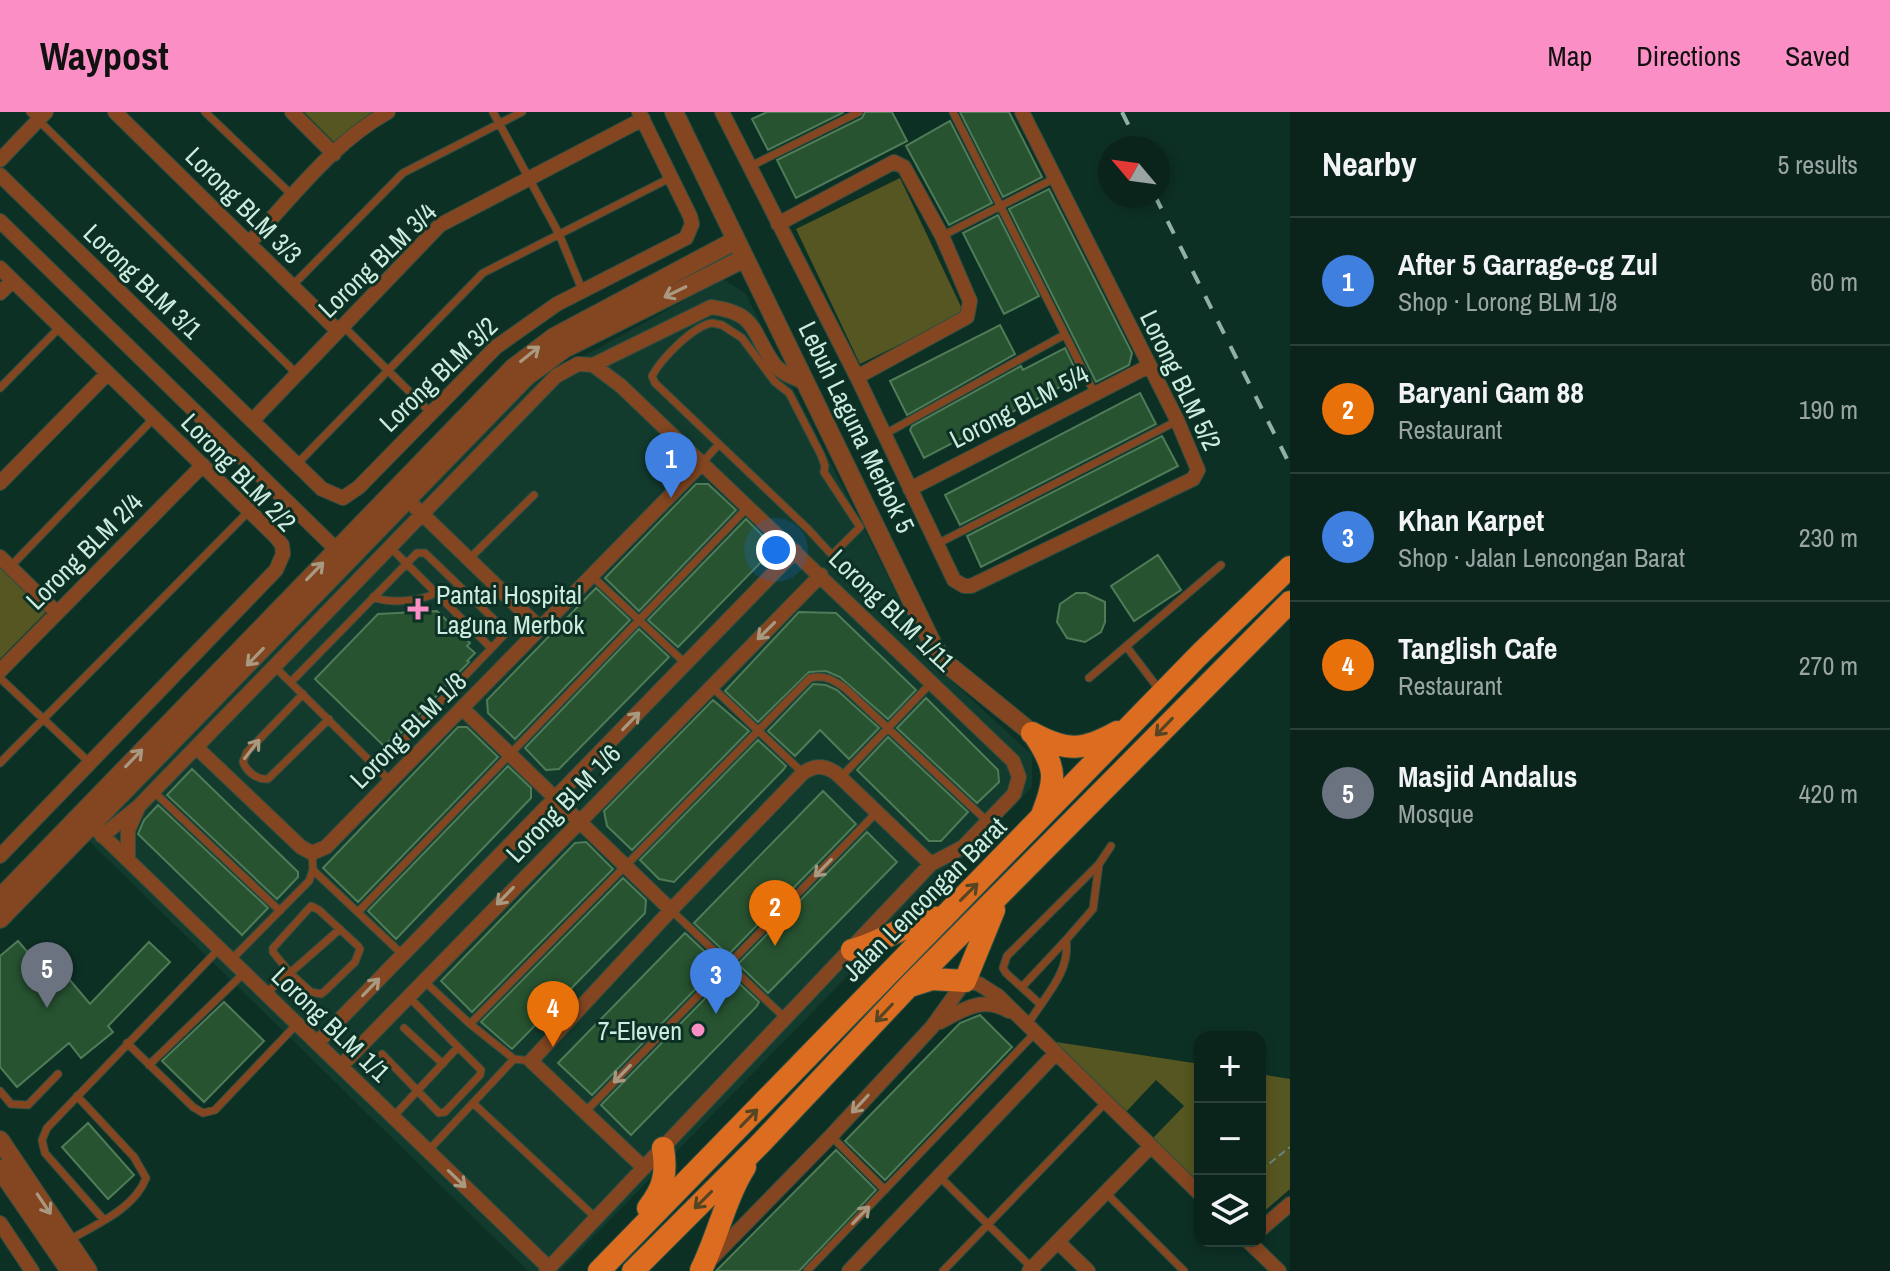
<!DOCTYPE html>
<meta charset="utf-8">
<style>
:root{--surface:#0a241c;--page:#132c25;--text:#f1f3f6;--muted:#99a4a3;--line:#2a413b;--accent:#fb8fc5}
body{margin:0;font-family:"Archivo Narrow",sans-serif;background:var(--page);color:var(--text)}
.controls{position:absolute;right:24px;bottom:24px;display:grid;overflow:hidden;border-radius:16px;box-shadow:0 4px 12px #0003}
.controls button{width:72px;height:72px;display:grid;place-items:center;padding:0;border:0;border-bottom:2px solid var(--line);background:var(--surface);color:var(--text);font:40px sans-serif}
.compass{position:absolute;left:1098px;top:24px;width:72px;height:72px;border-radius:50%;background:var(--surface);box-shadow:0 4px 12px #0003;rotate:299deg}
.you{position:absolute;left:776px;top:438px;width:28px;height:28px;margin:-20px;border:6px solid #fff;border-radius:50%;background:#1a73e8;box-shadow:0 0 0 12px #1a73e833}
.badge{display:grid;place-items:center;width:52px;height:52px;border-radius:50%;background:var(--accent);color:#fff;font-size:26px;font-weight:700}
.pin{position:absolute;translate:-50% -66px;filter:drop-shadow(0 2px 4px #0008)}
.pin::after{content:'';position:absolute;top:42px;width:28px;height:24px;background:inherit;clip-path:polygon(0 0,100% 0,50% 100%)}
.list{margin:0;padding:0;list-style:none}
h2{display:flex;justify-content:space-between;align-items:center;height:104px;margin:0;padding:0 32px;font-size:34px}
h2 small{font-size:26px;font-weight:400;color:var(--muted)}
.list li{display:grid;grid-template-columns:52px 1fr auto;gap:24px;align-items:center;box-sizing:border-box;height:128px;padding:0 32px;border-top:2px solid var(--line)}
.list b{display:block;font-size:30px;white-space:nowrap}
.list p{margin:0;font-size:26px;white-space:nowrap;color:var(--muted)}
.list em{font-size:26px;font-style:normal;color:var(--muted)}
.icon{flex:none;width:44px;height:44px;fill:none;stroke:currentColor;stroke-width:2;stroke-linecap:round;stroke-linejoin:round}
.map{position:relative;flex:none;width:1290px;height:1159px;overflow:hidden}
header{display:flex;align-items:center;gap:48px;box-sizing:border-box;height:112px;padding:0 40px;background:var(--accent);color:#111}
header strong{font-size:38px}
nav{display:flex;gap:44px;margin-inline-start:auto;font-size:28px}
main{display:flex}
aside{flex:1;background:var(--surface)}
.map>svg:first-child{display:block}
</style>
<header>
<strong>Waypost</strong>
<nav><a>Map</a><a>Directions</a><a>Saved</a></nav>
</header>
<main>
<div class="map">
<svg width="1290" height="1159" viewBox="0 0 1290 1159">
<rect width="100%" height="100%" fill="#0d3025"/>
<path fill="#123b2e" d="M723,167L745,181L931,550L1032,643V675L560,1159H528L88,728L530,274Z"/>
<path fill="#555621" d="M304,0H372L335,31Z
M900,66L964,201L860,252L796,117Z
M0,454L47,499L0,547Z
M1056,930L1200,952V1073L1152,1027L1184,994L1156,968L1125,1001L1051,931Z
M1260,962L1290,967V1077L1260,1103Z"/>
<path fill="#275331" stroke="#4f7c57" stroke-width="2" d="M767,0H844L768,38L752,7Z
M865,0H892L907,29L796,86L777,48L862,6Z
M960,0H1009L1042,65L1003,85Z
M950,9L992,91L949,113L906,34Z
M1049,77L1132,241L1129,253L1096,270L1009,97Z
M998,103L1039,184L1004,202L963,121Z
M1000,213L1015,242L907,303L890,269Z
M1065,236L1079,265L924,346L910,318L912,314L1021,254L1023,258Z
M1140,281L1156,312L960,413L945,383Z
M1162,324L1178,354L981,455L967,424Z
M696,372H708L736,398L639,499L605,466Z
M746,407L769,430L770,441L678,535L648,508Z
M1158,443L1181,478L1134,509L1111,474Z
M596,476L630,508L515,627L488,601L487,588Z
M1076,481H1086L1105,490V510L1101,520L1085,530L1067,526L1057,510L1060,492Z
M437,499L470,531L467,534L475,541L467,549L469,550L401,621L399,619L384,634L315,567L378,502Z
M799,500L836,501L916,578L888,607L840,565L826,559L809,560L758,610L725,579Z
M639,517L669,545L559,657L546,658L525,636Z
M813,572L826,573L837,578L879,616L849,647L820,618L795,644L768,619Z
M926,586L998,658L999,670L977,691L897,616Z
M713,588L749,619L632,738L607,714L604,699Z
M458,615H467L498,645L358,790L323,756Z
M888,625L968,700L941,729H929L857,658Z
M758,628L786,654L783,658L674,770L659,767L640,748Z
M508,654L531,676V686L396,827L368,799Z
M192,657L298,760V765L277,787L167,683Z
M823,679L856,712L728,843L694,811Z
M158,693L268,796L242,823L138,722L144,708Z
M867,720L897,750L768,881L738,852Z
M586,730L613,757L472,900L441,869L575,731Z
M623,766L646,788L645,801L512,937L481,910Z
M685,821L719,853L592,983L558,951Z
M18,829L37,851L48,842L90,892L149,830L170,850L108,914L113,920L81,946L69,931L17,975L0,955V844Z
M729,862L759,890L757,894L631,1023L601,993Z
M224,890L264,929L204,990L162,949Z
M980,903L1012,935L885,1068L845,1029L960,911Z
M88,1011L134,1063L108,1087L62,1035Z
M836,1038L876,1078L799,1159H716Z"/>
<g fill="none" stroke-linecap="round" stroke-linejoin="round">
<defs>
<path id="service" d="M30,0L297,262
M205,0L292,83
M493,0L559,122L583,180
M953,0L1095,282
M749,55L859,0
M942,124L1055,66
M292,174L403,61L522,0
M712,211L722,213L742,226L775,270L789,281L821,343L825,354L824,360L860,415L832,443L808,417L655,271L652,264C661,247 693,214 712,211Z
M343,214L430,300
M0,276L60,215
M885,322L1064,223
M702,351L719,332
M297,352L483,161L672,65
M937,432L1177,309
M391,436L491,536
M469,447L534,383
M10,455L154,306
M592,464L686,552
M373,485C389,492 421,489 436,481
M1126,534L1161,580
M274,554L391,670
M0,566L90,651
M1089,566L1221,453
M291,570L417,441H425L503,516L504,523L377,656
M712,575L803,661
M303,582L247,640L243,650C247,660 257,668 268,667L329,607
M0,651L249,399
M840,666L932,570
M154,680L280,799
M313,758L403,843
M671,798L785,906
M358,800L748,395
M231,848L309,769L313,758L312,741
M423,868L470,912L514,947L531,949
M1022,875L1066,828
M266,881L290,861L273,840V836L311,794L319,798L358,834L360,837L355,850L325,879L321,882L311,880L290,861L340,817
M1040,892L1006,861L1003,856L1007,844L1099,752
M470,912L810,566C825,563 832,567 845,576L988,710
M1028,912C1044,885 1071,860 1066,828L1093,797L1099,752L1111,734
M404,916L443,952
M127,931L193,995L203,1001L215,998L296,913
M382,942L439,1001L445,1000L480,963L481,958L458,935
M149,953L244,861
M0,979L11,992L28,993L58,962
M473,991L596,1106
M585,1000L877,700
M393,1005L458,935L409,885
M831,1024L885,1078
M428,1039L514,947
M940,1065L1032,1156
M1106,1081L1184,1159
M104,1108L45,1041L42,1028L47,1016L219,837
M71,1127C97,1112 135,1096 146,1066L134,1045L77,984
M807,1159L1035,921
M943,1159L1106,990"/>
<path id="minor" d="M115,0L338,219
M292,0L334,42
M722,0L857,265L954,468L964,474H971L1193,367L1198,358L1177,308L1022,0
M0,48L46,0
M0,63L322,377L343,386L359,375L496,235L557,192L686,126L692,112L690,104L639,0
M0,109L343,444
M778,112L894,50L904,55L942,124L970,189L967,205L857,265
M249,131C292,86 333,30 388,0
M0,156L276,425L282,433L283,442L276,458L0,744
M0,181L12,169
M252,309L440,113L643,7
M0,371L108,261
M910,377L1149,254
M415,395L541,517
M0,445L57,501
M0,559L203,353
M463,597L671,798
M196,635L301,735L312,741L326,735L702,351
M98,719L549,1156
M102,724L138,695L556,264L578,252L593,253L711,195C758,201 751,220 774,252C781,262 796,266 807,272
M128,748V718L138,696
M940,910C964,897 983,884 1009,899
M317,931L795,439
M341,954L821,463
M644,1056L531,949L671,798L803,661C815,653 824,653 836,661L931,752
M0,1111L32,1159
M1260,1118L1290,1092
M1248,1129L1279,1159
M1058,1130L1088,1159
M711,1147L831,1024L932,915L965,869L979,872L998,884L1200,1082
M546,1159L931,752L963,735L1014,682L1019,665L1013,649L621,274L593,253
M849,1159L1056,941
M1029,1159L1151,1034"/>
<path id="tertiary" d="M674,0L934,535L947,552L1032,621
M0,786L513,256L554,225L736,128
M0,807L526,265L564,237L745,146
M0,1028L88,1159
M0,1057L70,1159"/>
<path id="trunk" d="M1032,621C1067,640 1083,639 1117,620
M1035,624C1057,657 1056,667 1042,703
M852,838C876,834 924,801 943,806
M910,874L932,867L965,869L994,798
M648,1096C664,1076 667,1061 663,1036
M701,1158C718,1124 725,1087 745,1055
M599,1159L1199,543L1290,455
M633,1159L761,1031L909,874L1290,490"/>
</defs>
<use href="#service" stroke="#2c4e43" stroke-width="9"/>
<use href="#minor" stroke="#2c4e43" stroke-width="16"/>
<use href="#tertiary" stroke="#2c4e43" stroke-width="20"/>
<use href="#trunk" stroke="#2c4e43" stroke-width="24"/>
<path stroke="#66877c" stroke-width="2" stroke-dasharray="8 4" stroke-linecap="butt" d="M1260,1059L1290,1035"/>
<use href="#service" stroke="#834621" stroke-width="7"/>
<use href="#minor" stroke="#834621" stroke-width="14"/>
<use href="#tertiary" stroke="#834621" stroke-width="18"/>
<use href="#trunk" stroke="#dc6d20" stroke-width="22"/>
<path stroke="#90b1a4" stroke-width="4" stroke-dasharray="14 14" stroke-linecap="butt" d="M1122,0L1140,36
M1155,84L1290,353"/>
</g>
<defs><path id="oneway-shaft" d="M-6 0H5M1.5-3L5.5 0L1.5 3" fill="none" stroke-width="1.6" stroke-linecap="round" stroke-linejoin="round" transform="scale(2)"/></defs>
<g stroke="#a89980">
<use href="#oneway-shaft" transform="translate(675 180) rotate(154)"/>
<use href="#oneway-shaft" transform="translate(530 242) rotate(-39)"/>
<use href="#oneway-shaft" transform="translate(315 459) rotate(-46)"/>
<use href="#oneway-shaft" transform="translate(766 519) rotate(135)"/>
<use href="#oneway-shaft" transform="translate(255 545) rotate(134)"/>
<use href="#oneway-shaft" transform="translate(631 609) rotate(-46)"/>
<use href="#oneway-shaft" transform="translate(252 637) rotate(-52)"/>
<use href="#oneway-shaft" transform="translate(134 646) rotate(-46)"/>
<use href="#oneway-shaft" transform="translate(823 756) rotate(134)"/>
<use href="#oneway-shaft" transform="translate(505 784) rotate(134)"/>
<use href="#oneway-shaft" transform="translate(371 875) rotate(-46)"/>
<use href="#oneway-shaft" transform="translate(622 962) rotate(134)"/>
<use href="#oneway-shaft" transform="translate(860 992) rotate(133)"/>
<use href="#oneway-shaft" transform="translate(457 1067) rotate(44)"/>
<use href="#oneway-shaft" transform="translate(44 1092) rotate(56)"/>
<use href="#oneway-shaft" transform="translate(861 1103) rotate(-46)"/>
</g>
<g stroke="#554523">
<use href="#oneway-shaft" transform="translate(1164 615) rotate(134)"/>
<use href="#oneway-shaft" transform="translate(969 780) rotate(-45)"/>
<use href="#oneway-shaft" transform="translate(884 901) rotate(133)"/>
<use href="#oneway-shaft" transform="translate(749 1006) rotate(-46)"/>
<use href="#oneway-shaft" transform="translate(703 1088) rotate(135)"/>
</g>
<g fill="#fb8fc5" stroke="#0d3025" stroke-width="3">
<path d="M414 485h8v8h8v8h-8v8h-8v-8h-8v-8h8z"/>
<circle cx="698" cy="918" r="8"/>
</g>
<g text-anchor="middle" dominant-baseline="central" stroke-width="6" stroke-linejoin="round" paint-order="stroke">
<g font-size="26" fill="#ccecdf" stroke="#0d3025">
<text transform="translate(244 93) rotate(45)">Lorong BLM 3/3</text>
<text transform="translate(377 148) rotate(-44)">Lorong BLM 3/4</text>
<text transform="translate(143 169) rotate(44)">Lorong BLM 3/1</text>
<text transform="translate(438 262) rotate(-44)">Lorong BLM 3/2</text>
<text transform="translate(1181 268) rotate(64)">Lorong BLM 5/2</text>
<text transform="translate(1019 294) rotate(-27)">Lorong BLM 5/4</text>
<text transform="translate(857 315) rotate(64)">Lebuh Laguna Merbok 5</text>
<text transform="translate(239 360) rotate(46)">Lorong BLM 2/2</text>
<text transform="translate(84 439) rotate(-45)">Lorong BLM 2/4</text>
<text transform="translate(892 498) rotate(44)">Lorong BLM 1/11</text>
<text transform="translate(408 618) rotate(-45)">Lorong BLM 1/8</text>
<text transform="translate(563 691) rotate(-46)">Lorong BLM 1/6</text>
<text transform="translate(924 787) rotate(-45)">Jalan Lencongan Barat</text>
<text transform="translate(331 912) rotate(44)">Lorong BLM 1/1</text>
</g>
<g font-size="26" fill="#ccecdf" stroke="#0d3025" text-anchor="start">
<text x="436" y="482">Pantai Hospital<tspan x="436" dy="30">Laguna Merbok</tspan></text>
<text x="682" y="918" text-anchor="end">7-Eleven</text>
</g>
</g>
</svg>
<div class="controls">
<button>+</button>
<button>−</button>
<button><svg class="icon" aria-label="layers" viewBox="0 0 24 24"><path d="M12 4l9 5-9 5-9-5zM3 14l9 5 9-5"/></svg></button>
</div>
<svg class="compass" viewBox="-18 -18 36 36"><path d="M0-13l5 13h-10z" fill="#e53935"/><path d="M0 13l5-13h-10z" fill="#99a4a3"/></svg>
<div class="you"></div>
<div class="pin badge" style="left:671px;top:386px;background:#3f7fe0">1</div>
<div class="pin badge" style="left:775px;top:834px;background:#e8710a">2</div>
<div class="pin badge" style="left:716px;top:902px;background:#3f7fe0">3</div>
<div class="pin badge" style="left:553px;top:935px;background:#e8710a">4</div>
<div class="pin badge" style="left:47px;top:896px;background:#6b7280">5</div>
</div>
<aside>
<h2>Nearby<small>5 results</small></h2>
<ul class="list">
<li><span class="badge" style="background:#3f7fe0">1</span><div><b>After 5 Garrage-cg Zul</b><p>Shop · Lorong BLM 1/8</p></div><em>60 m</em></li>
<li><span class="badge" style="background:#e8710a">2</span><div><b>Baryani Gam 88</b><p>Restaurant</p></div><em>190 m</em></li>
<li><span class="badge" style="background:#3f7fe0">3</span><div><b>Khan Karpet</b><p>Shop · Jalan Lencongan Barat</p></div><em>230 m</em></li>
<li><span class="badge" style="background:#e8710a">4</span><div><b>Tanglish Cafe</b><p>Restaurant</p></div><em>270 m</em></li>
<li><span class="badge" style="background:#6b7280">5</span><div><b>Masjid Andalus</b><p>Mosque</p></div><em>420 m</em></li>
</ul>
</aside>
</main>
